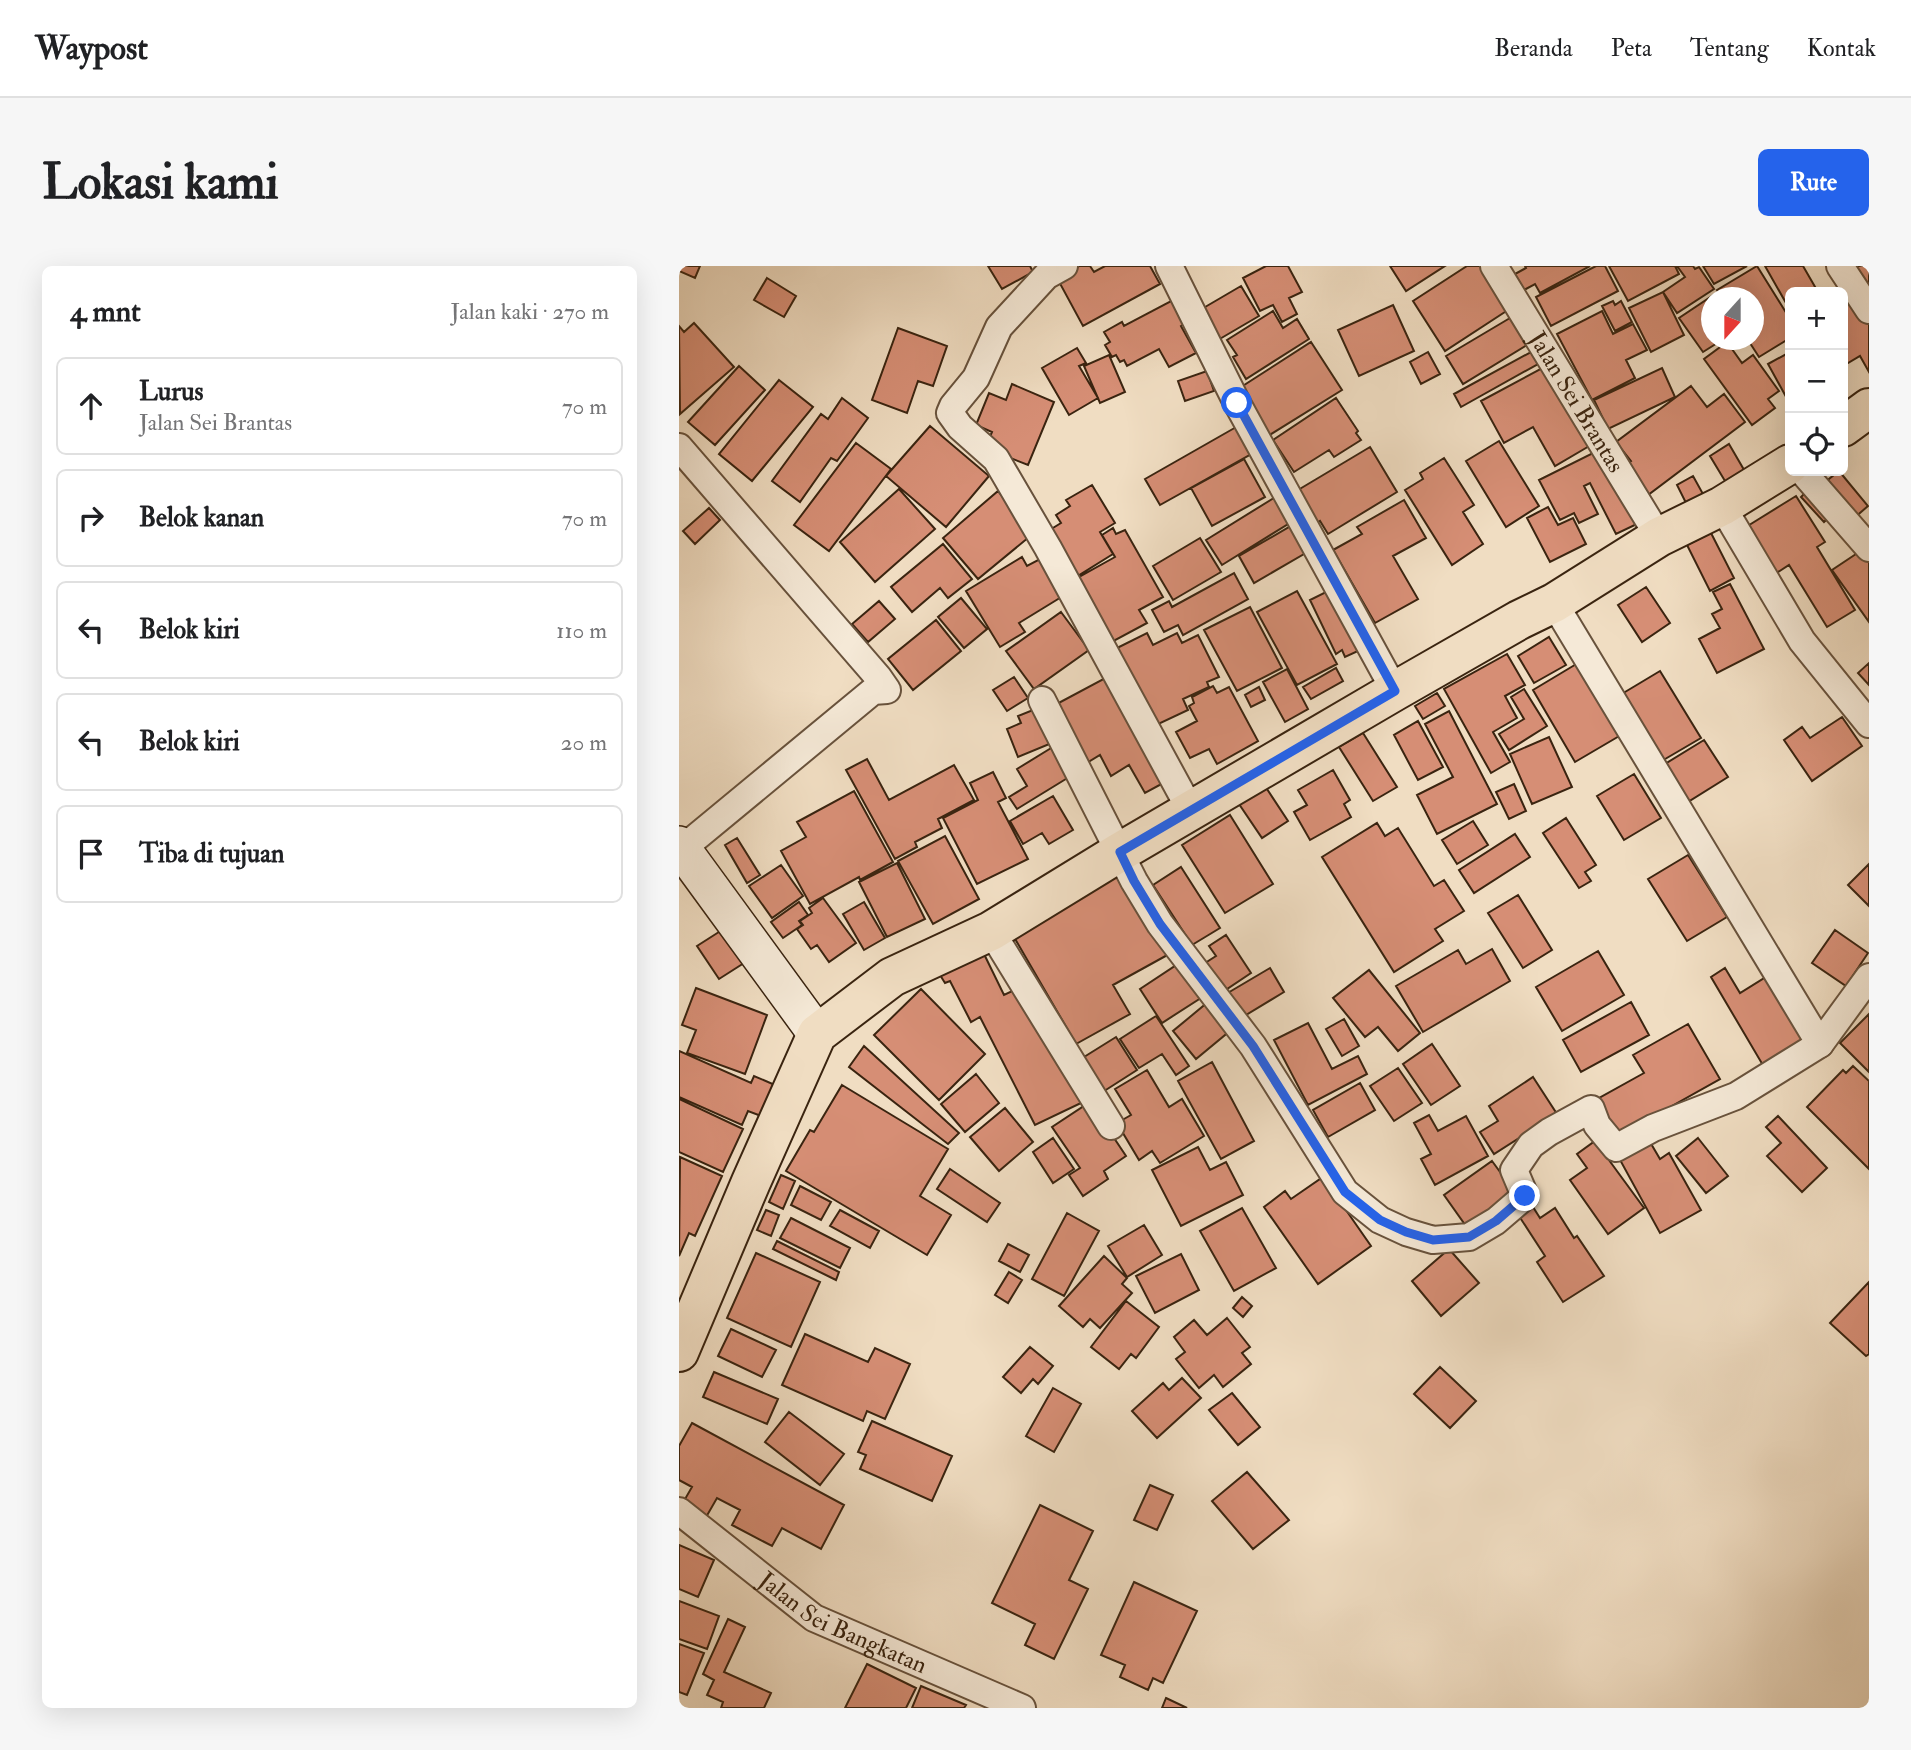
<!DOCTYPE html>
<html lang="id">
<meta charset="utf-8">
<style>
:root{--surface:#fff;--page:#f6f6f6;--text:#202124;--muted:#757577;--line:#e0e0e0;--accent:#2563eb}
body{margin:0;font-family:"IM FELL Double Pica",serif;background:var(--page);color:var(--text)}
.controls{position:absolute;right:21px;top:21px;display:grid;overflow:hidden;border-radius:10px;box-shadow:0 7px 28px #0002}
.controls button{width:63px;height:63px;display:grid;place-items:center;padding:0;border:0;border-bottom:2px solid var(--line);background:var(--surface);color:var(--text);font:35px sans-serif}
.compass{position:absolute;left:1022px;top:21px;width:63px;height:63px;border-radius:50%;background:var(--surface);box-shadow:0 7px 28px #0002;rotate:201deg}
.stop{position:absolute;width:21px;height:21px;margin:-16px;border:5px solid #2563eb;border-radius:50%;background:#fff}
.stop.end{background:#2563eb;border-color:#fff;box-shadow:0 2px 7px #0008}
.list{margin:0;padding:0;list-style:none}
h2{display:flex;justify-content:space-between;align-items:center;height:91px;margin:0;padding:0 28px;font-size:30px}
h2 small{font-size:23px;font-weight:400;color:var(--muted)}
.list li{display:grid;grid-template-columns:46px 1fr auto;gap:21px;align-items:center;box-sizing:border-box;height:98px;margin:0 14px 14px;padding:0 14px;border:2px solid var(--line);border-radius:10px}
.list b{display:block;font-size:26px;white-space:nowrap}
.list p{margin:0;font-size:23px;white-space:nowrap;color:var(--muted)}
.list em{font-size:23px;font-style:normal;color:var(--muted)}
.icon{flex:none;width:38px;height:38px;fill:none;stroke:currentColor;stroke-width:2;stroke-linecap:round;stroke-linejoin:round}
.map{position:relative;flex:none;width:1190px;height:1442px;overflow:hidden;border-radius:10px}
header{display:flex;align-items:center;gap:42px;box-sizing:border-box;height:98px;padding:0 35px;background:var(--surface);border-bottom:2px solid var(--line)}
header strong{font-size:33px}
nav{display:flex;gap:38px;margin-inline-start:auto;font-size:24px}
.intro{display:flex;align-items:center;justify-content:space-between;box-sizing:border-box;height:168px;padding:0 42px}
h1{margin:0;font-size:49px}
.button{padding:18px 32px;border-radius:10px;background:var(--accent);color:#fff;font-size:24px;font-weight:700}
main{display:flex;gap:42px;padding:0 42px}
aside{flex:1;background:var(--surface);border-radius:10px;box-shadow:0 7px 28px #0002}
.map>svg:first-child{display:block}
</style>
<header>
<strong>Waypost</strong>
<nav><a>Beranda</a><a>Peta</a><a>Tentang</a><a>Kontak</a></nav>
</header>
<div class="intro"><h1>Lokasi kami</h1><a class="button">Rute</a></div>
<main>
<aside>
<h2>4 mnt<small>Jalan kaki · 270 m</small></h2>
<ul class="list">
<li><svg class="icon" aria-label="ahead" viewBox="0 0 24 24"><path d="M12 20V5M6 11l6-6 6 6"/></svg><div><b>Lurus</b><p>Jalan Sei Brantas</p></div><em>70 m</em></li>
<li><svg class="icon" aria-label="right" viewBox="0 0 24 24"><path d="M7 20v-9h11M14 6l5 5-5 5"/></svg><div><b>Belok kanan</b></div><em>70 m</em></li>
<li><svg class="icon" aria-label="left" viewBox="0 0 24 24"><path d="M17 20v-9H6M10 6l-5 5 5 5"/></svg><div><b>Belok kiri</b></div><em>110 m</em></li>
<li><svg class="icon" aria-label="left" viewBox="0 0 24 24"><path d="M17 20v-9H6M10 6l-5 5 5 5"/></svg><div><b>Belok kiri</b></div><em>20 m</em></li>
<li><svg class="icon" aria-label="arrive" viewBox="0 0 24 24"><path d="M6 21V4h12l-3 4 3 4H6"/></svg><div><b>Tiba di tujuan</b></div></li>
</ul>
</aside>
<div class="map">
<svg width="1190" height="1442" viewBox="0 0 1190 1442">
<rect width="100%" height="100%" fill="#f0ddc2"/>
<filter id="stains"><feTurbulence type="fractalNoise" baseFrequency=".00286" numOctaves="4"/><feColorMatrix values="0 0 0 0 .2 0 0 0 0 .09 0 0 0 0 .02 0 0 0 .5 -.17"/></filter>
<radialGradient id="worn" r=".72"><stop offset=".6" stop-color="#630" stop-opacity="0"/><stop offset="1" stop-color="#630" stop-opacity=".3"/></radialGradient>
<path fill="#d68e75" stroke="#3a2410" stroke-width="2" d="M0,0H21L16,12L0,5Z
M309,0H351L354,6L323,23Z
M400,0H411L415,6L426,0H471L481,18L404,60L378,12Z
M587,0H609L623,26L610,32L618,48L603,56L594,39L581,45L564,12Z
M711,0H766L727,25Z
M788,0H805L832,42L766,85L734,35Z
M846,0H911L861,27L856,18L845,24L836,8L847,2Z
M917,0H926L939,25L872,60L857,31Z
M930,0H996L1000,8L949,35Z
M998,0H1014L1016,3L1020,1L1035,23L998,47L984,26L1006,11Z
M1024,0H1068L1035,18Z
M1078,0L1111,53V72L1080,91L1069,74H1074V32H1043L1038,24Z
M1086,0H1124L1139,26H1111V44Z
M1173,0H1190V26Z
M88,12L117,30L105,51L75,34Z
M562,20L580,50L539,74L521,44Z
M984,26L1005,69L972,86L950,42Z
M1036,28L1038,32H1032V74H1043L1024,86L1000,52Z
M1173,29L1190,58V106L1181,90L1164,100V34Z
M494,34L507,57L502,60L517,87L490,101L480,83L448,100L445,94L441,96L437,89L433,91L426,79L431,76L425,66L443,56L445,60Z
M934,35L936,39L942,35L953,56L936,65L923,40Z
M714,39L735,85L680,110L659,64Z
M594,45L604,62L618,53L630,73L567,113L554,91L558,89L548,74Z
M923,45L934,68L954,58L968,84L947,94L956,112L913,134L878,68Z
M831,52L848,79L784,118L767,90Z
M15,57L55,101L1,148L0,60L5,66Z
M219,62L268,80L254,120L239,115L228,147L193,134Z
M632,76L663,124L589,170L559,123Z
M1048,76L1063,97L1074,89L1100,125L1089,133L1096,142L1073,159L1025,93Z
M398,82L407,97L400,100L419,132L390,149L363,102Z
M749,86L761,108L742,118L731,96Z
M852,86L859,98L782,141L775,128Z
M1111,86V138L1089,98Z
M430,89L446,126L421,137L405,100Z
M60,100L86,124L36,179L9,156Z
M867,100L912,179L876,200L854,161L825,177L802,135Z
M983,102L996,131L929,163L915,134Z
M528,105L535,125L506,135L499,115Z
M100,114L134,141L73,215L40,188Z
M333,118L375,136L349,199L306,182L313,166L297,159L310,127L327,134Z
M1012,120L1028,141L1045,128L1066,156L969,229L947,199L952,195L937,176Z
M163,132L189,152L158,195L152,192L121,236L93,215L142,148L149,153Z
M657,132L679,165L677,167L682,174L655,191L650,184L615,206L594,174Z
M251,160L310,210L267,261L207,210Z
M559,160L574,187L481,239L466,213Z
M820,175L860,240L827,261L787,195Z
M177,177L212,203L150,285L115,259Z
M1050,178L1068,209L1049,220L1031,190Z
M691,181L718,226L649,268L641,255L633,260L614,227Z
M918,185L960,257L937,268L911,217L905,220L919,248L900,257L895,247L881,254L860,214Z
M765,192L795,239L784,246L804,278L773,299L726,224L744,213L741,207Z
M565,193L586,231L533,260L512,222Z
M1160,205L1189,240L1174,253L1145,217Z
M1014,210L1024,228L1007,237L998,219Z
M413,219L436,257L421,266L434,288L397,311L369,265L382,257L377,249L391,240L387,234Z
M1133,220L1156,246L1145,256L1122,231Z
M220,223L256,263L196,316L161,276Z
M319,225L355,267L299,313L264,272Z
M598,230L614,255L543,299L527,274Z
M1117,230L1146,276L1138,281L1176,344L1148,361L1110,299L1096,308L1067,261Z
M725,234L747,272L714,290L739,333L696,357L654,284L683,268L678,261Z
M869,241L879,259L894,252L907,278L871,296L848,252Z
M30,242L41,254L16,278L4,265Z
M617,257L632,284L575,317L560,290Z
M434,262L437,268L446,264L484,331L460,344L468,357L429,378L393,315L436,291L423,269Z
M1032,267L1055,312L1031,325L1008,279Z
M521,272L542,306L494,334L474,300Z
M264,278L293,313L269,332L261,322L233,346L212,321Z
M1186,282L1190,287V356L1153,304Z
M343,291L348,300L361,293L384,330L340,357L346,366L321,381L287,325Z
M555,307L569,333L504,369L499,359L485,366L473,344L490,335L493,341Z
M1051,318L1085,383L1038,407L1020,373L1041,362L1033,348L1043,343L1034,326Z
M967,321L991,357L963,376L939,339Z
M653,323L679,385L666,391L663,384L657,388L631,334Z
M618,325L658,398L618,419L578,346Z
M282,332L308,363L285,382L259,351Z
M200,335L216,353L189,376L173,358Z
M571,341L603,402L558,425L525,364Z
M382,346L410,384L355,423L327,385Z
M257,354L282,385L234,424L209,393Z
M468,367L474,379L498,367L503,377L519,369L540,411L528,416L530,421L504,433L509,444L473,461L434,384Z
M870,371L887,399L855,417L839,390Z
M828,388L846,419L826,430L838,452L814,466L831,496L812,507L765,423Z
M899,397L942,469L896,496L854,424Z
M1190,397V419L1179,407Z
M657,402L664,415L632,433L624,421Z
M608,403L629,443L606,456L584,416Z
M981,405L1022,472L981,496L941,429Z
M430,410L488,515L466,527L450,499L432,510L421,489L406,498L374,440Z
M335,411L349,432L328,445L314,424Z
M534,420L538,427L550,421L579,475L538,498L530,483L511,492L497,466L518,455L510,440L515,437L513,431Z
M580,421L586,434L572,441L566,429Z
M845,423L868,460L830,484L820,468L845,453L832,431Z
M758,427L766,440L744,453L736,440Z
M359,442L380,474L339,491L328,463L342,457L339,450Z
M770,445L818,538L758,568L738,529L774,511L746,458Z
M1163,451L1183,480L1133,515L1105,474L1123,461L1131,472Z
M739,455L764,501L739,514L715,469Z
M684,467L718,521L694,535L660,481Z
M870,471L893,521L853,538L831,488Z
M1025,474L1049,511L1004,539L981,501Z
M377,479L395,508L338,543L330,531L348,520L338,503Z
M188,493L210,534L275,499L295,534L259,553L263,562L236,576L238,581L216,593L167,504Z
M654,504L671,534L665,538L672,551L631,574L615,546L628,539L619,524Z
M314,506L327,532L319,536L349,593L298,618L264,552L299,534L291,517Z
M955,508L982,552L945,574L918,530Z
M835,518L847,545L830,553L817,526Z
M586,520L609,555L583,572L560,538Z
M175,525L214,596L181,614L180,611L131,638L102,585L127,571L118,556Z
M374,530L394,564L370,578L363,567L344,578L331,555Z
M551,549L594,618L546,647L503,579Z
M887,552L917,599L906,606L912,615L900,622L864,567Z
M794,555L809,579L778,598L763,574Z
M698,557L706,570L719,562L755,620L765,614L785,645L756,663L764,675L715,706L643,591Z
M836,568L851,591L795,627L780,604Z
M266,570L300,633L254,658L219,595Z
M58,572L81,609L68,617L46,579Z
M1009,589L1048,651L1008,675L969,613Z
M218,597L246,653L208,671L180,616Z
M1190,598V640L1169,619Z
M102,599L124,630L93,652L70,620Z
M502,601L541,662L513,679L474,619Z
M444,603L492,687L434,719L451,748L397,778L332,666Z
M839,629L873,684L844,702L809,647Z
M144,632L177,677L150,696L138,679L132,683L118,663L124,659L121,655L133,647L130,642Z
M120,636L129,649L120,655L123,659L104,672L92,656Z
M185,636L206,672L185,684L164,648Z
M43,664L65,697L40,713L18,680Z
M1156,664L1189,687L1167,720L1133,697Z
M547,669L572,707L542,727L523,699L537,690L530,680Z
M813,683L831,715L744,766L717,720L779,684L787,698Z
M919,685L945,729L883,765L857,721Z
M305,688L325,729L344,720L402,837L356,859L301,751L292,756L271,715L266,717L261,709Z
M502,696L525,730L483,757L461,723Z
M591,702L605,726L562,752L547,728Z
M1046,702L1061,727L1087,711L1126,777L1085,801L1032,711Z
M690,704L741,767L719,785L699,761L686,771L654,732Z
M17,722L88,749L66,808L8,787L17,764L3,759Z
M242,723L306,788L260,834L195,769Z
M529,736L552,764L517,793L494,765Z
M952,736L970,769L902,806L884,774Z
M1190,748V806L1161,777Z
M477,750L510,800L497,809L483,788L460,802L441,773Z
M665,753L680,780L663,790L647,763Z
M629,757L653,803L679,790L688,808L629,839L595,774Z
M1009,758L1041,813L934,873L913,836L965,807L954,789Z
M437,771L458,804L419,829L397,796Z
M753,778L781,820L752,839L724,798Z
M185,780L280,867L269,878L170,801Z
M0,785L72,817L75,810L96,819L82,850L69,845L63,859L0,831Z
M533,796L575,875L542,893L499,815Z
M1174,800L1190,815V903L1128,841L1164,804L1167,807Z
M719,802L743,837L715,855L691,820Z
M468,804L490,841L503,833L525,870L481,897L473,885L460,894L438,857L452,849L436,823Z
M297,808L320,837L286,866L262,838Z
M854,811L878,848L815,888L801,866L819,855L810,840Z
M681,817L696,844L649,871L634,844Z
M163,819L269,883L241,930L272,949L248,989L107,905L131,864L135,866Z
M0,833L64,863L44,906L0,886Z
M411,836L447,890L425,905L429,913L404,930L390,909L401,902L373,861Z
M326,842L354,876L320,905L291,871Z
M750,849L759,865L787,850L809,890L756,919L742,893L752,888L735,857Z
M1099,850L1148,902L1123,926L1088,890L1102,877L1087,861Z
M374,872L395,903L374,917L354,886Z
M1019,872L1049,910L1027,927L997,890Z
M916,875L965,942L929,968L891,914L908,902L898,888Z
M971,876L981,893L990,887L1022,944L981,967L940,892Z
M519,881L531,904L547,896L564,929L502,960L473,904Z
M1,891L43,910L16,970L10,967L0,990Z
M813,895L835,925L787,960L765,929Z
M271,903L321,937L308,956L258,923Z
M102,909L116,915L104,943L90,936Z
M644,911L692,980L639,1018L585,941L606,925L612,933Z
M121,920L152,936L142,954L112,939Z
M854,941L861,952L876,942L895,972L898,970L925,1010L884,1036L858,996L866,990L840,950Z
M563,942L597,1002L555,1025L521,965Z
M87,944L100,949L92,970L78,964Z
M161,944L200,965L191,982L151,960Z
M388,947L420,965L385,1030L353,1013Z
M112,952L171,982L161,1002L101,972Z
M465,959L483,989L448,1011L429,980Z
M98,975L160,1006L157,1014L94,983Z
M329,978L350,989L341,1006L320,995Z
M770,983L800,1017L762,1050L733,1015Z
M77,987L141,1016L112,1081L48,1052Z
M502,988L520,1024L476,1047L457,1010Z
M425,990L448,1012L443,1018L453,1027L421,1062L411,1053L404,1061L380,1040Z
M330,1006L343,1014L329,1037L316,1029Z
M1190,1016V1088L1187,1090L1151,1057Z
M563,1031L573,1040L564,1051L554,1042Z
M447,1035L480,1061L457,1092L452,1088L440,1103L412,1081Z
M548,1052L571,1081L563,1087L572,1098L544,1121L535,1109L520,1122L497,1093L506,1086L495,1071L515,1054L528,1069Z
M52,1063L97,1084L83,1111L39,1090Z
M126,1068L189,1096L196,1082L231,1098L206,1153L188,1145L184,1155L103,1119Z
M351,1081L374,1100L359,1118L354,1113L342,1127L324,1111Z
M761,1101L797,1135L771,1162L735,1128Z
M35,1106L99,1133L88,1158L24,1131Z
M503,1112L522,1132L478,1172L453,1145L484,1117L490,1124Z
M374,1122L402,1138L375,1186L347,1170Z
M553,1127L581,1161L559,1179L530,1144Z
M110,1146L165,1188L141,1219L86,1176Z
M193,1155L273,1190L253,1235L181,1203L187,1189L179,1186Z
M13,1157L165,1239L142,1283L103,1262L93,1280L53,1259L61,1244L38,1232L26,1253L2,1240L13,1221L0,1214V1180Z
M568,1206L610,1254L574,1283L533,1235Z
M471,1219L494,1229L478,1264L455,1254Z
M361,1239L414,1265L390,1314L409,1323L375,1393L346,1379L356,1358L313,1337Z
M0,1279L35,1294L19,1331L0,1323Z
M455,1316L518,1345L484,1417L474,1412L469,1424L441,1411L446,1399L422,1389Z
M0,1335L40,1350L28,1383L0,1373Z
M49,1353L66,1361L45,1406L92,1427L85,1442H42L44,1436L28,1429L35,1414L24,1408Z
M0,1378L25,1387L8,1429L0,1426Z
M188,1398L237,1422L227,1442H166Z
M242,1420L287,1439L285,1442H233Z
M487,1432L508,1442H483Z"/>
<g fill="none" stroke-linecap="round" stroke-linejoin="round">
<defs>
<g id="minor">
<path d="M385,0L367,10L320,61L297,112L274,140L271,147L281,161L317,193L369,282L512,545"/>
<path d="M490,0L558,137L716,425"/>
<path id="s1" d="M815,0L980,271"/>
<path d="M1161,0L1190,44"/>
<path d="M0,181L199,411L208,424L194,425L3,583"/>
<path d="M1123,205L1190,282"/>
<path d="M1043,240L1123,375L1190,458"/>
<path d="M875,337L1141,778"/>
<path d="M363,434L455,615L481,658L574,780L666,926L701,954L727,966L754,974L790,971L817,955L846,930L835,904L852,879L870,866L912,843L918,859L937,882L974,862L1057,830L1141,778L1190,711"/>
<path d="M312,665L432,860"/>
<path id="s2" d="M0,1245L135,1352L343,1442"/>
</g>
<path id="secondary" d="M0,579L138,768"/>
<path id="primary" d="M1164,161L1190,142
M0,1086L72,916L138,768L213,711L312,665L441,586L716,425L840,354L875,337L980,271L1043,240L1111,198"/>
</defs>
<use href="#minor" stroke="#68523c" stroke-width="30"/>
<use href="#secondary" stroke="#3a2410" stroke-width="40"/>
<use href="#primary" stroke="#3a2410" stroke-width="42"/>
<use href="#minor" stroke="#f5e9d7" stroke-width="26"/>
<use href="#secondary" stroke="#f5e9d7" stroke-width="37"/>
<use href="#primary" stroke="#f0ddc2" stroke-width="38"/>
</g>
<g fill="none" stroke-linecap="round" stroke-linejoin="round">
<path stroke="#2563eb" stroke-width="9" d="M558,137L716,425L441,586L455,615L481,658L574,780L666,926L701,954L727,966L754,974L790,971L817,955L846,930"/>
</g>
<g text-anchor="middle" dominant-baseline="central" stroke-width="7" stroke-linejoin="round" paint-order="stroke">
<g font-size="24" fill="#3a2410" stroke="#f5e9d7">
<text stroke="none"><textPath href="#s1" startOffset="159">Jalan Sei Brantas</textPath></text>
<text stroke="none"><textPath href="#s2" startOffset="200">Jalan Sei Bangkatan</textPath></text>
</g>
</g>
<rect width="100%" height="100%" filter="url(#stains)"/>
<rect width="100%" height="100%" fill="url(#worn)"/>
</svg>
<div class="controls">
<button>+</button>
<button>−</button>
<button><svg class="icon" aria-label="locate" viewBox="0 0 24 24"><circle cx="12" cy="12" r="6"/><path d="M12 2v4M12 18v4M2 12h4M18 12h4"/></svg></button>
</div>
<svg class="compass" viewBox="-18 -18 36 36"><path d="M0-13l5 13h-10z" fill="#e53935"/><path d="M0 13l5-13h-10z" fill="#757577"/></svg>
<div class="stop" style="left:558px;top:137px"></div>
<div class="stop end" style="left:846px;top:930px"></div>
</div>
</main>
